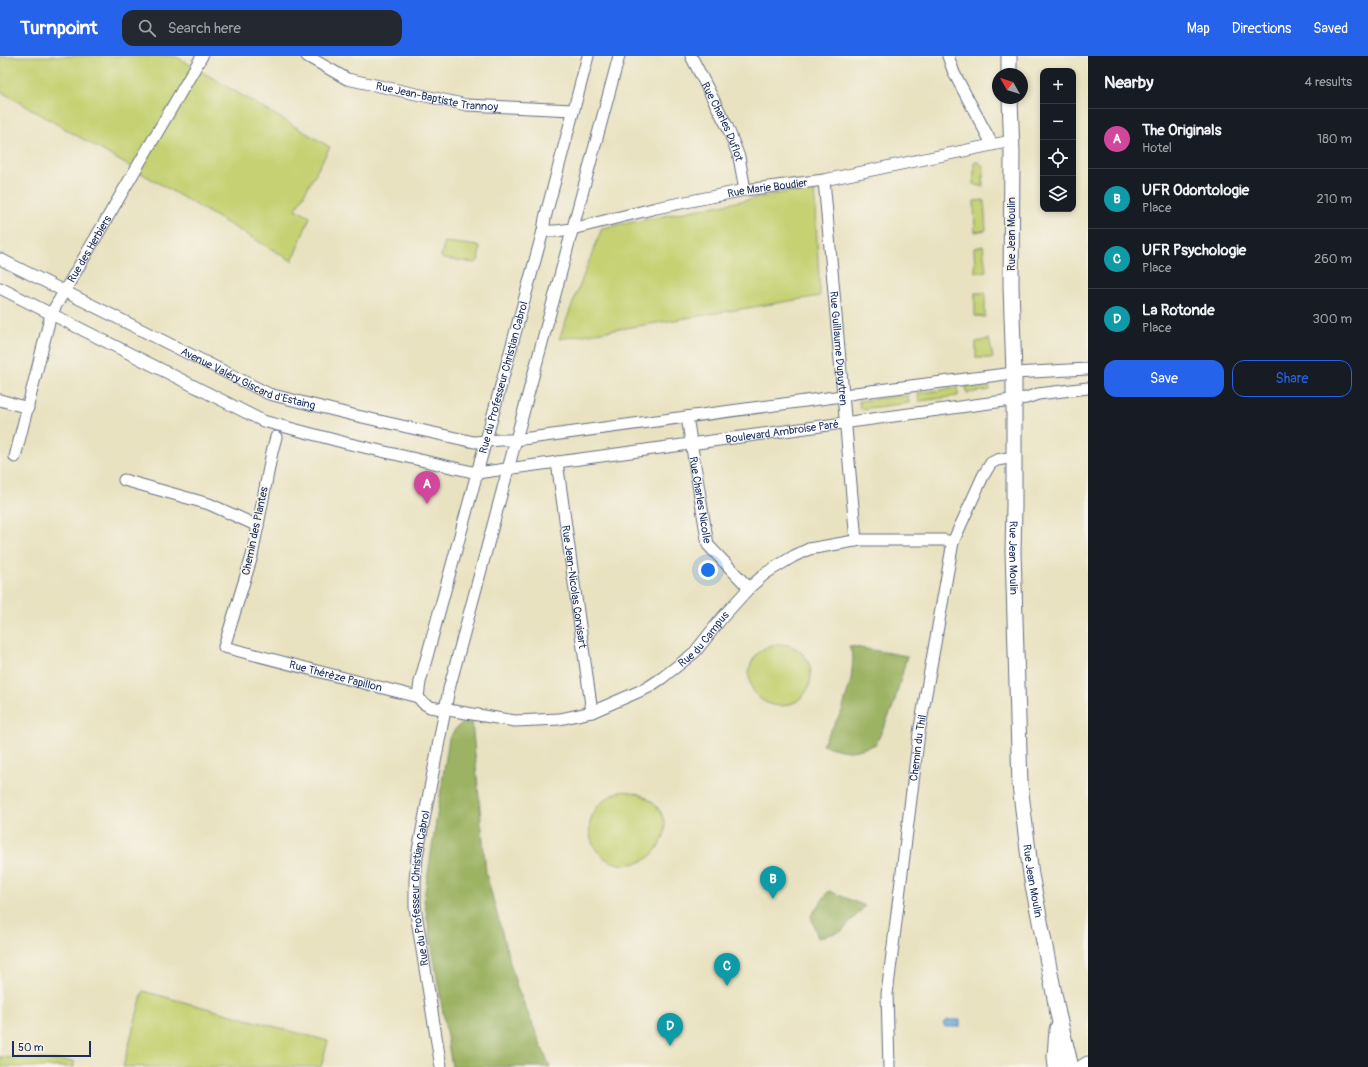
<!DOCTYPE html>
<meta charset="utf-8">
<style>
:root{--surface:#171b24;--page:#242831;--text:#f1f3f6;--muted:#9ea1a6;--line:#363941;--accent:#2563eb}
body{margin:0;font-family:Pangolin,sans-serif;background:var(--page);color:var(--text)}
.controls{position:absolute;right:12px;top:12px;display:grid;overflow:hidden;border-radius:8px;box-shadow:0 2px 6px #0003}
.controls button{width:36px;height:36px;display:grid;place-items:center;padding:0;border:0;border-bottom:1px solid var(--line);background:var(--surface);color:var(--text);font:20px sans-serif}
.compass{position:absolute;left:992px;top:12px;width:36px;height:36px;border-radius:50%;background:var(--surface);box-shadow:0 2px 6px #0003;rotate:309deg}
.scale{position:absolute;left:12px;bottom:10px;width:79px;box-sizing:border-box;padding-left:4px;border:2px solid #1b2f5e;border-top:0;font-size:11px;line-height:14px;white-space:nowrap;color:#1b2f5e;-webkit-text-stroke:3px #f7f3e8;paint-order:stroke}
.you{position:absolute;left:708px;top:514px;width:14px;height:14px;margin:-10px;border:3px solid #fff;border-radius:50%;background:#1a73e8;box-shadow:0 0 0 6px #1a73e833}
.badge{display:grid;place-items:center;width:26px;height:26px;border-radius:50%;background:var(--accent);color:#fff;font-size:13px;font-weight:700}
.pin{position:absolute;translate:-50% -33px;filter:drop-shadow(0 1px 2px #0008)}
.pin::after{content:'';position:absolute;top:21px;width:14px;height:12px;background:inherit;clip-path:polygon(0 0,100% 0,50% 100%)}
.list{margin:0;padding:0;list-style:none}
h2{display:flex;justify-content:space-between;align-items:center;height:52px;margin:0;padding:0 16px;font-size:17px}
h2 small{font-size:13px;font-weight:400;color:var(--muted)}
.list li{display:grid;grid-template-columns:26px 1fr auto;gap:12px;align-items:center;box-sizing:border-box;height:60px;padding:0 16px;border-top:1px solid var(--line)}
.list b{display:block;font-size:15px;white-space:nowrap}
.list p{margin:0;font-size:13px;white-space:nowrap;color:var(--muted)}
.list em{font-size:13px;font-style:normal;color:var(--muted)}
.actions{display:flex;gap:8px;padding:12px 16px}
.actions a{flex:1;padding:9px 0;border:1px solid var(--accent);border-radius:12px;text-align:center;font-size:14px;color:var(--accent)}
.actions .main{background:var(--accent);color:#fff}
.icon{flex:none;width:22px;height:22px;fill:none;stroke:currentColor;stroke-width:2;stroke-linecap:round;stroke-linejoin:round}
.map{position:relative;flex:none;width:1088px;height:1011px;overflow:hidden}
header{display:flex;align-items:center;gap:24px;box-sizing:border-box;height:56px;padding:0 20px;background:var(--accent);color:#fff}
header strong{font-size:19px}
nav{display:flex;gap:22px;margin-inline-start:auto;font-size:14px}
.search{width:280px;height:36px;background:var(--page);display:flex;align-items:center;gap:10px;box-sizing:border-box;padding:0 14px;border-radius:12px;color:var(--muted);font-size:15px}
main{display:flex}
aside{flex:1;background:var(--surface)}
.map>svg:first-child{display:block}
</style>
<header>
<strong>Turnpoint</strong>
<div class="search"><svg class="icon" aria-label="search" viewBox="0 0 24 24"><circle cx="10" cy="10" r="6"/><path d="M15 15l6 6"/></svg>Search here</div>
<nav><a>Map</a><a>Directions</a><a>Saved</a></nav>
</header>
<main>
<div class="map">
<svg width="1088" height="1011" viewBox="0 0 1088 1011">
<rect width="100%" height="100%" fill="#f7f3e8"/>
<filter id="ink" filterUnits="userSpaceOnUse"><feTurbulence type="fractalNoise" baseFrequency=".025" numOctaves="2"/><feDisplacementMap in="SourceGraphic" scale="8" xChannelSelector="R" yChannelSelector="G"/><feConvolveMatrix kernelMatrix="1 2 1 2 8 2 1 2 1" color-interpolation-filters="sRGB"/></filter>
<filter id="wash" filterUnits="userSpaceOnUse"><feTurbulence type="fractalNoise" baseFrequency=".012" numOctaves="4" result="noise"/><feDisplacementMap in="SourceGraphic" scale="16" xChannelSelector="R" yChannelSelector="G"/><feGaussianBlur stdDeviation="0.9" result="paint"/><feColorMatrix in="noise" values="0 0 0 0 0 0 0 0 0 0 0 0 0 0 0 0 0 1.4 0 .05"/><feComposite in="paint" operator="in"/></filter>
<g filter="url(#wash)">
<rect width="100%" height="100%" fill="#e9e2c1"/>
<path fill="#c5d172" stroke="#708068" d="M0,0H175L330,91L296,153L310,161L292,205L0,35Z
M974,106H978L983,110V131L974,128Z
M814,131L820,240L559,283L602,172Z
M984,144L986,174L975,176L974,145Z
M445,186L478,190L480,193L478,205L476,207L443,203L441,201L444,188Z
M983,190L986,215L975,217L974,192Z
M975,237H985V261L975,260Z
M989,283L993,302H976V286Z
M989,328L990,334L967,337L966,331Z
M958,332V340L919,345L918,337Z
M908,339L909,347L860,353L859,345Z
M749 619a31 31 0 1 1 62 0a31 31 0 1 1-62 0Z
M619,736C623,736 627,735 631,736C650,739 668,757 665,777C664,780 662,785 660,788C656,796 648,803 640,806C593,822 565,757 619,736Z
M143,935L328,985L321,1011H123Z
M0,1001L74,1005V1011H0Z"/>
<path fill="#9cb364" stroke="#5c7161" d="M849,590L907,600L893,651L876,688C851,698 847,696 822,689L842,655L851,624L853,602Z
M472,666L486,817L516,928L550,1011H452L424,843L449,682C457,671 458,667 472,666Z
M829,835L865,850L842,875L818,882L811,860Z"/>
<path fill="#6aa9dd" stroke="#426c9e" d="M946,964H960V971H945L943,967Z"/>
</g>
<g filter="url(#ink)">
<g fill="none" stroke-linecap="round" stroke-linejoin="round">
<defs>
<g id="street">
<path id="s1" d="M307,0L347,23L467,49L573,54"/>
<path id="s2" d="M691,0L727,70L739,101L745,134"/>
<path d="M948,0L954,17L992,88"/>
<path id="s3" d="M824,124L856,485"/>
<path id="s4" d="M543,175H556L572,173L656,152L745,134L824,124L1011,85"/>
<path id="s5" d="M0,203L269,338L353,359L474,386L501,384H515L842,340L855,337L1014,317L1088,313"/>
<path id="s6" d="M0,232L263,365L346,387L477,417L1026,342L1038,338L1088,332"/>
<path d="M0,344L28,352"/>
<path id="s7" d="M687,361L708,489L749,532"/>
<path id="s8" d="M276,381L272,396L252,500L224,591L418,641L423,647L430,651L515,665L560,663L592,656L647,632L662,622L695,596L721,563L749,532L766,517L794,500L809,493L860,484H944L953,486"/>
<path id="s9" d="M15,401L51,258L202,0"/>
<path id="s10" d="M557,406L592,656"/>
<path d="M124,424L209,448L258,470"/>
<path id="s11" d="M418,641L420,626L543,175L545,162L588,0"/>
<path id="s12" d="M441,1011L415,851V825L417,800L449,633L619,0"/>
<path id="s13" d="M889,1011L887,938L893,890L919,677L953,486L983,420L991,407L997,404L1014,401"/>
</g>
<g id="secondary">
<path d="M1009,0V18"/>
<path id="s14" d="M1010,42L1012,98L1011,231L1014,317V450L1013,496L1020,729L1031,819L1058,958L1071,1011"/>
<path d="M1056,1011L1055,1001L1057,973"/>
<path d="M1083,1011L1088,1008"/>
</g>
</defs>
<use href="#street" stroke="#636e81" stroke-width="13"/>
<use href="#secondary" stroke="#636e81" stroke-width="17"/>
<use href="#street" stroke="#fff" stroke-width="11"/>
<use href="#secondary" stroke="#fff" stroke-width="15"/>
</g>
</g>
<g text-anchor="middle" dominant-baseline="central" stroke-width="3.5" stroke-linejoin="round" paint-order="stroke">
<g font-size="11" fill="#1b2f5e" stroke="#f7f3e8">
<text stroke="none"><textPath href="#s1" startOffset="138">Rue Jean-Baptiste Trannoy</textPath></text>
<text stroke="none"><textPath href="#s2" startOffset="73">Rue Charles Duflot</textPath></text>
<text stroke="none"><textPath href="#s4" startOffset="229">Rue Marie Boudier</textPath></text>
<text transform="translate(1011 178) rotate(-90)">Rue Jean Moulin</text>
<text stroke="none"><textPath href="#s9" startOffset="223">Rue des Herbiers</textPath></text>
<text stroke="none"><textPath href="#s3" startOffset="169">Rue Guillaume Dupuytren</textPath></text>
<text stroke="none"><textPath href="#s5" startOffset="276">Avenue Valéry Giscard d'Estaing</textPath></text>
<text stroke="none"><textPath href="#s11" startOffset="331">Rue du Professeur Christian Cabrol</textPath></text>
<text stroke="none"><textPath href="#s6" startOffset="823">Boulevard Ambroise Paré</textPath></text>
<text stroke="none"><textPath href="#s7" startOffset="84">Rue Charles Nicolle</textPath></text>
<text transform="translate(255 475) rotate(-78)">Chemin des Plantes</text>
<text stroke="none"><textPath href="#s14" startOffset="460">Rue Jean Moulin</textPath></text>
<text stroke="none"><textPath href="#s10" startOffset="126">Rue Jean-Nicolas Corvisart</textPath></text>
<text stroke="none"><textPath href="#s8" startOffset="732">Rue du Campus</textPath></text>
<text stroke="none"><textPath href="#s8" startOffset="332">Rue Thérèze Papillon</textPath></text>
<text stroke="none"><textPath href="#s13" startOffset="321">Chemin du Thil</textPath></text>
<text stroke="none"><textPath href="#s14" startOffset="784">Rue Jean Moulin</textPath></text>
<text stroke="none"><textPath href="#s12" startOffset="181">Rue du Professeur Christian Cabrol</textPath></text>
</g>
</g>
</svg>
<div class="controls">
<button>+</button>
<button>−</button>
<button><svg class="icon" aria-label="locate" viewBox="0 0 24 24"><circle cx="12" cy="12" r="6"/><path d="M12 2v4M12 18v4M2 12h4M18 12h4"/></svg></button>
<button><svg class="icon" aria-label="layers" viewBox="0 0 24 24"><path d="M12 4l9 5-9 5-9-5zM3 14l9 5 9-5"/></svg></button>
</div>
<svg class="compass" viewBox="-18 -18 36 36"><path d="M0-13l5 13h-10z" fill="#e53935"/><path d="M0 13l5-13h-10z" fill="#9ea1a6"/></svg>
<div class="scale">50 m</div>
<div class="you"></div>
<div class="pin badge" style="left:427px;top:448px;background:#d1479c">A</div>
<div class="pin badge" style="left:773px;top:843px;background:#0f9aa8">B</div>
<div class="pin badge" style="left:727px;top:930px;background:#0f9aa8">C</div>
<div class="pin badge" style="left:670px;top:990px;background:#0f9aa8">D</div>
</div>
<aside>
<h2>Nearby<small>4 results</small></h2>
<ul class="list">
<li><span class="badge" style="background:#d1479c">A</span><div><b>The Originals</b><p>Hotel</p></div><em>180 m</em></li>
<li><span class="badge" style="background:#0f9aa8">B</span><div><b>UFR Odontologie</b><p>Place</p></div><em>210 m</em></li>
<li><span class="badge" style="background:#0f9aa8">C</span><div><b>UFR Psychologie</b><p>Place</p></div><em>260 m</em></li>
<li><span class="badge" style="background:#0f9aa8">D</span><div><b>La Rotonde</b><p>Place</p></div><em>300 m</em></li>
</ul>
<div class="actions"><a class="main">Save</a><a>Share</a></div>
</aside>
</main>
